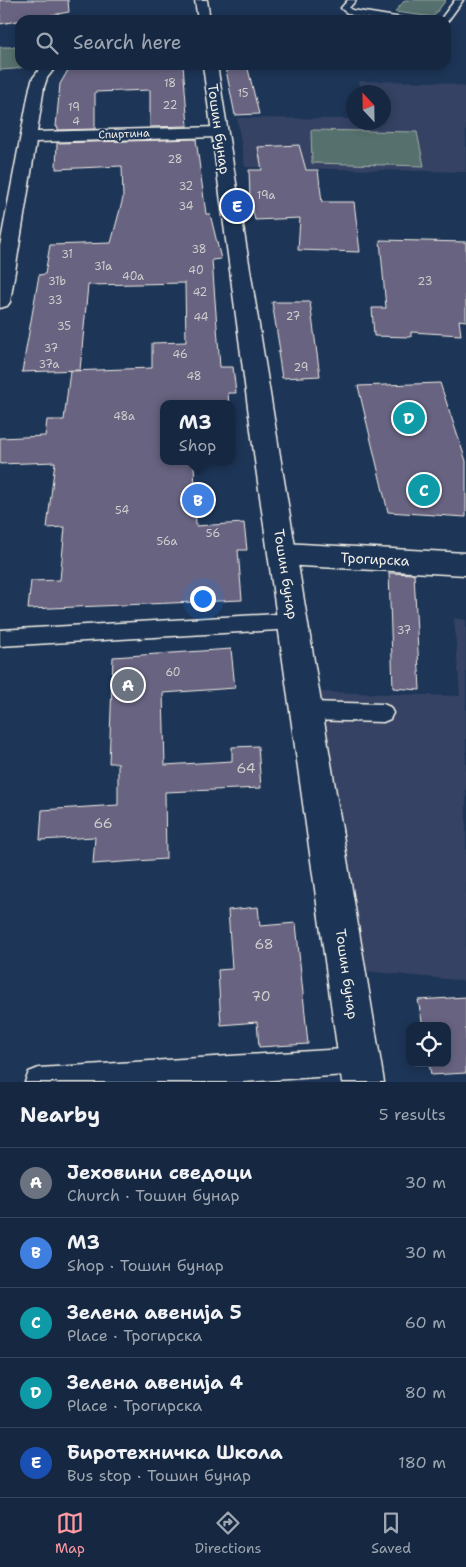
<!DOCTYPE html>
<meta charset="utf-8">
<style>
:root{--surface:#162841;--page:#1f3048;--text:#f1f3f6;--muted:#9ea6b1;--line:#35445a;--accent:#ff9aa2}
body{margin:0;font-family:"Shantell Sans",sans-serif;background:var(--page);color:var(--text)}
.controls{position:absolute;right:15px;bottom:15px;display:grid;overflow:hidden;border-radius:10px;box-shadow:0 2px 8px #0003}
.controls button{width:45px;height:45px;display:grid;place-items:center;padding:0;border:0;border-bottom:1px solid var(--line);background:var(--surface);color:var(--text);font:25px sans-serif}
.compass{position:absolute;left:346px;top:85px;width:45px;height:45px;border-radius:50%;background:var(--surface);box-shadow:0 2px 8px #0003;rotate:338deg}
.you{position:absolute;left:202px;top:598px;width:18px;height:18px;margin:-12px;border:4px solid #fff;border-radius:50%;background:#1a73e8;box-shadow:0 0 0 8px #1a73e833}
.badge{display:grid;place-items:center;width:32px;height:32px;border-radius:50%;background:var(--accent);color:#fff;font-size:16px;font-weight:700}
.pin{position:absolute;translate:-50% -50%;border:2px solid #fff;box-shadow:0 1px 5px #0006}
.popup{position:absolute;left:160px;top:400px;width:75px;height:65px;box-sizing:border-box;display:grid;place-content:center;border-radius:10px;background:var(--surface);filter:drop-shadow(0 1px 4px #0005);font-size:16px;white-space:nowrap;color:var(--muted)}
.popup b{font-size:19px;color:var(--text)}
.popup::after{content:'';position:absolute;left:50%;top:100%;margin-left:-10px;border:10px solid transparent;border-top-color:var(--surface)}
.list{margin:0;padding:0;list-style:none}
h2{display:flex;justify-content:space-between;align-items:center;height:65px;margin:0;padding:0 20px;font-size:21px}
h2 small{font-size:16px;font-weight:400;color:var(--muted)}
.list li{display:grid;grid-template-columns:32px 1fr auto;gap:15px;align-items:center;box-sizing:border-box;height:70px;padding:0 20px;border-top:1px solid var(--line)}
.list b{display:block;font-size:19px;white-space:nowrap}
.list p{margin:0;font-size:16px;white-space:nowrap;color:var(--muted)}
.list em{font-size:16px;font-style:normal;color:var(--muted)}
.icon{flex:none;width:28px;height:28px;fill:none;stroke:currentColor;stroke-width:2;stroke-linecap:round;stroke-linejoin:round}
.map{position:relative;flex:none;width:466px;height:1082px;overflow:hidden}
.search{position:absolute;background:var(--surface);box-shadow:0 2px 8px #0003;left:15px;right:15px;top:15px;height:55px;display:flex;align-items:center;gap:12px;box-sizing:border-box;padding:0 18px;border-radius:15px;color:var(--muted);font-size:19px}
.sheet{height:415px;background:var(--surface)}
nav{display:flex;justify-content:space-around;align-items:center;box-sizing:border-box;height:70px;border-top:1px solid var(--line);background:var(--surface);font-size:14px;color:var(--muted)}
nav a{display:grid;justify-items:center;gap:2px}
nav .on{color:var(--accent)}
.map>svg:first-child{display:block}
</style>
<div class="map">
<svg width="466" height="1082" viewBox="0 0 466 1082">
<rect width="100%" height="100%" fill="#1d3557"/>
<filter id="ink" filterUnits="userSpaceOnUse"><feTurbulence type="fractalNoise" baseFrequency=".02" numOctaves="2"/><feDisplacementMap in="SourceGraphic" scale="10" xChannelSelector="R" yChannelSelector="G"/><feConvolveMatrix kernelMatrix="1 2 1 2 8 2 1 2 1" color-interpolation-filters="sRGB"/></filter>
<g filter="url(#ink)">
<path fill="#344363" d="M359,81L440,82L466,87V172L245,167L237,118L353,119L354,122H384V92H360Z
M454,618L466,620V981L365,971L319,692L460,696Z"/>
<path fill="#56706d" stroke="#a5b0aa" d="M405,0H446L433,17L395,12Z
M0,47H20V65H31L15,69L0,70Z
M311,130L417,132L424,166L312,163Z"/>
<path fill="#686380" stroke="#f4f1e8" d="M0,0H68L69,12L0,24Z
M71,65H183L188,126L150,127V90L95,92V129L58,130V127H56L60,84Z
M225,65H247L259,114L235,115Z
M196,139L206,214H210L221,259L212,260L220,367H233L236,393H228L229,404H164V461H194L196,526L244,523L247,550H238L242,600L28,609L31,581L60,580L65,527L47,528L55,462L0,464V438L45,436L47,420H64L70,371L152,368V343L186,342L185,283L88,285L80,370L22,372L39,275L45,274L50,245L111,243L123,198L122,166L56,169L57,143Z
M299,145L306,170H318L322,202H354L360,252L298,250L300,218L255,220L250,198L249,170H262L258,147Z
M380,240L466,242V321L459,320L461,335L411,332V337L374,336L372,308H386Z
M272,302H310L320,376L282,378L278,352L280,351Z
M440,383L466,461V517L388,512L358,386Z
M389,573L414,574L420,690L393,688Z
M231,649L235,688L163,693L165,765L232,761V747L258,746L261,788L165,792L166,859L93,864L95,837L40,840L42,810L118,805V763H109L113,657Z
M258,907L260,926L296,923L308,1044L259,1047L257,1022L221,1025L218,970L232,969L228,910Z
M466,997V1073L431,1075L429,1063H447V1026H423L418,1000Z"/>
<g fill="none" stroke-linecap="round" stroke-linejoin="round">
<defs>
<path id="service" d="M348,0H356L349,8L352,10L402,18L406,20C390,20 351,21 341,8Z
M455,0H463L447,22L440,20Z
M294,613L301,616L303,621L301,626L294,629L0,646V630Z
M308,702L383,704L390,707L393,713L390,719L383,722L308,720L301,717L298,711L301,705Z
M360,1048L369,1052L373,1061L369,1070L360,1074L244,1082H25L29,1072L39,1068Z"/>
<path id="minor" d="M43,65H57L47,78L44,87L37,132L219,127L225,129L227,132L225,135L219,137L36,142L10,302L7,306L0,308V246L30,87L33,78Z
M283,543L466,553V575L283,565L273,562L269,554L273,546Z"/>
<path id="secondary" d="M195,0H207L210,20H198Z
M203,65H217L282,468L384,1082H342L256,468Z"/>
</defs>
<use href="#service" stroke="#f4f1e8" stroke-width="3"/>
<use href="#minor" stroke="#f4f1e8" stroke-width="3"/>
<use href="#secondary" stroke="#f4f1e8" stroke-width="3"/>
<use href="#service" fill="#1d3557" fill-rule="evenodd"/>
<use href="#minor" fill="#1d3557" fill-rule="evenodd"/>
<use href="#secondary" fill="#1d3557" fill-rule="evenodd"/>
</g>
</g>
<g text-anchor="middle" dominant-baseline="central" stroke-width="4" stroke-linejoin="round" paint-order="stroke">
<g font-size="11" fill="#d1cece">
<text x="170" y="83">18</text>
<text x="243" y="93">15</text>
<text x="170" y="105">22</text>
<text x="74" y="107">19</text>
<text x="76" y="121">4</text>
<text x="175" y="159">28</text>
<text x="186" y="186">32</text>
<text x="266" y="195">19a</text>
<text x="186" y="206">34</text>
<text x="199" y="249">38</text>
<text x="67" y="254">31</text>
<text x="103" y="266">31a</text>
<text x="196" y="270">40</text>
<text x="133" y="276">40a</text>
<text x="57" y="281">31b</text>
<text x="425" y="281">23</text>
<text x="200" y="292">42</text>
<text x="55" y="300">33</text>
<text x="293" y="316">27</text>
<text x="201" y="317">44</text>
<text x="64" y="326">35</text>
<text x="51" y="348">37</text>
<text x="180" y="354">46</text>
<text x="49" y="364">37a</text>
<text x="301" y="367">29</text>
<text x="194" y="376">48</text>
<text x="124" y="416">48a</text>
<text x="122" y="510">54</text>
<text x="213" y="533">56</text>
<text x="167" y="541">56a</text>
<text x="404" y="630">37</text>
<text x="173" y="672">60</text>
</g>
<g font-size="11" fill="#f4f1e8" stroke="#1d3557">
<text transform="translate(124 134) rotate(-2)">Спиртина</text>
</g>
<g font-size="14" fill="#f4f1e8" stroke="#1d3557">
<text transform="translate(219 129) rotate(82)">Тошин бунар</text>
<text transform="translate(375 559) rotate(3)">Трогирска</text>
<text transform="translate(286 574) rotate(81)">Тошин бунар</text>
<text transform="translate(347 974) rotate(82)">Тошин бунар</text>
</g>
<g font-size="14" fill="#d1cece">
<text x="246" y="768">64</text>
<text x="103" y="823">66</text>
<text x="264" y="944">68</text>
<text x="261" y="996">70</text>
</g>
</g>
</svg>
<div class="controls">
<button><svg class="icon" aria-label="locate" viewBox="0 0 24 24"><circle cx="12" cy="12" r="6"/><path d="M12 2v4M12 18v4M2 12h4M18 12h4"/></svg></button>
</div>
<svg class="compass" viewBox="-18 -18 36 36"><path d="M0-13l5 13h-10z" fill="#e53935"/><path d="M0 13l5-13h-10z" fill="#9ea6b1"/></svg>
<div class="you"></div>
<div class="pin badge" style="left:128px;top:685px;background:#6b7280">A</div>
<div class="pin badge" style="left:198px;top:500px;background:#3f7fe0">B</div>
<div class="popup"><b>М3</b>Shop</div>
<div class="pin badge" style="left:424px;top:490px;background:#0f9aa8">C</div>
<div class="pin badge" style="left:409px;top:418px;background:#0f9aa8">D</div>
<div class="pin badge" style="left:237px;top:206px;background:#1a4fb4">E</div>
<div class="search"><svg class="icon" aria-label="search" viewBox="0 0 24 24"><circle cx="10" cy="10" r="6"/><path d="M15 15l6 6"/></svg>Search here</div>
</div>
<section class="sheet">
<h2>Nearby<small>5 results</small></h2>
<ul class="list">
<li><span class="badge" style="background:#6b7280">A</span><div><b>Јеховини сведоци</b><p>Church · Тошин бунар</p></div><em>30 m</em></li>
<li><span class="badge" style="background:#3f7fe0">B</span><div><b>М3</b><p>Shop · Тошин бунар</p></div><em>30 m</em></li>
<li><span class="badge" style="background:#0f9aa8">C</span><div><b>Зелена авенија 5</b><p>Place · Трогирска</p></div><em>60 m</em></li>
<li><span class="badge" style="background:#0f9aa8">D</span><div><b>Зелена авенија 4</b><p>Place · Трогирска</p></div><em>80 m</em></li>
<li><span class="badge" style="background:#1a4fb4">E</span><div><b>Биротехничка Школа</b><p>Bus stop · Тошин бунар</p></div><em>180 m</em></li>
</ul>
</section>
<nav>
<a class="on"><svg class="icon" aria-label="map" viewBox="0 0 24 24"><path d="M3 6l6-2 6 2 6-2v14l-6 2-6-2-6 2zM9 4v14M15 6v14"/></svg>Map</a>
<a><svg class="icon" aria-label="directions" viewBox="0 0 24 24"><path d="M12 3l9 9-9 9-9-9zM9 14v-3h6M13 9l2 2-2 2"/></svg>Directions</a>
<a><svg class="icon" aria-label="saved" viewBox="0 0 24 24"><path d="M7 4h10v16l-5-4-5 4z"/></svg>Saved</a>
</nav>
